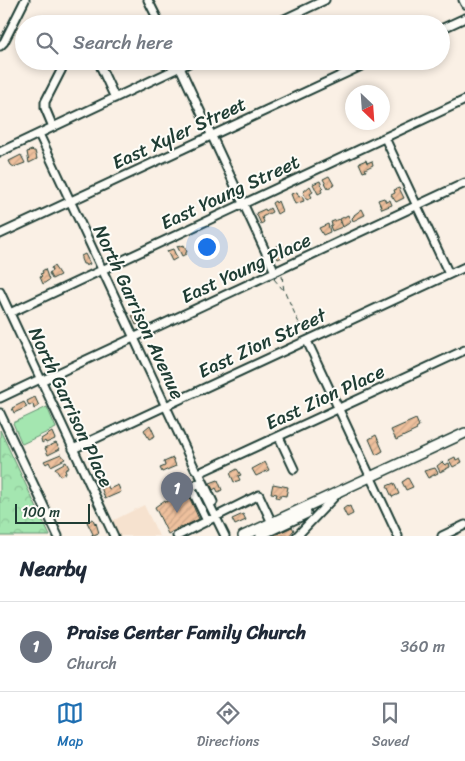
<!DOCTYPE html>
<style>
:root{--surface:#fff;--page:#f2f2f3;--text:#1f2937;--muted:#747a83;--line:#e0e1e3;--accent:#1f6fb2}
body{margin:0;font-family:Sriracha,sans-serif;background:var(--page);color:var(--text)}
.compass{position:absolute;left:345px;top:85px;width:45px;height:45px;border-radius:50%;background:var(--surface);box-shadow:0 2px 8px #0003;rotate:155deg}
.scale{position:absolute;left:15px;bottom:12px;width:75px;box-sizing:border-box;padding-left:5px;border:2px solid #1f3d34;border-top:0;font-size:14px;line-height:18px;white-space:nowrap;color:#1f3d34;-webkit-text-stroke:4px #fdfcf7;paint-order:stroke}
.you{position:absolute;left:206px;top:246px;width:18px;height:18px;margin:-12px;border:4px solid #fff;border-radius:50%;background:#1a73e8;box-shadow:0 0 0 8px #1a73e833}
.badge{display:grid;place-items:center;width:32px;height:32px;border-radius:50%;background:var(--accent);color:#fff;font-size:16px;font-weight:700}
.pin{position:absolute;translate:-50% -41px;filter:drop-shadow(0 1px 2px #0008)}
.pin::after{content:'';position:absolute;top:26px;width:18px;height:15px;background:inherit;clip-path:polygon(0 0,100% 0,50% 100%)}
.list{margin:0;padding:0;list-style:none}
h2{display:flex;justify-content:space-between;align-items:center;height:65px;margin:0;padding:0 20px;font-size:21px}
h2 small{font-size:16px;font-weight:400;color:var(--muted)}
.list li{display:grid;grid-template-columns:32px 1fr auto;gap:15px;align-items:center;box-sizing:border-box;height:90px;padding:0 20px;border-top:1px solid var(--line)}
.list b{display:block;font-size:19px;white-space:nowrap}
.list p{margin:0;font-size:16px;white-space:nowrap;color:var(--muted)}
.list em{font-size:16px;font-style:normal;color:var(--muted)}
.icon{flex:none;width:28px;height:28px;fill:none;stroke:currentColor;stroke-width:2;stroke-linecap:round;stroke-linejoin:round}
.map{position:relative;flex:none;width:465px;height:536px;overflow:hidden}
.search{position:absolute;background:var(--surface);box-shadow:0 2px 8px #0003;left:15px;right:15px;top:15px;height:55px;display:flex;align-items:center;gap:12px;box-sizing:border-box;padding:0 18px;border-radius:28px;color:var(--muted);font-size:19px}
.sheet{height:155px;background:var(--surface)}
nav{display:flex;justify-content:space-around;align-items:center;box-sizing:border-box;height:70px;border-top:1px solid var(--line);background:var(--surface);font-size:14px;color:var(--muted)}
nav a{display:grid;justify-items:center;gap:2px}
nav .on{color:var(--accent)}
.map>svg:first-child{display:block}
</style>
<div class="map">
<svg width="465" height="536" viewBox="0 0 465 536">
<defs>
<pattern id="park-crowns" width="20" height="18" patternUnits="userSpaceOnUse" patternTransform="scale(1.25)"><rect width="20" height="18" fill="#a4e6b0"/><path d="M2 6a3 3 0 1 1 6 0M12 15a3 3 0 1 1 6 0" fill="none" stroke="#8dc698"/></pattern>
<pattern id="building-hatch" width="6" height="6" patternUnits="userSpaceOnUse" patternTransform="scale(1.25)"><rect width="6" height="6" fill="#eec09d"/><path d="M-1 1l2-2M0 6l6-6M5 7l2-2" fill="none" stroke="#cca688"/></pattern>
</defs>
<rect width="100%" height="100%" fill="#faf0e5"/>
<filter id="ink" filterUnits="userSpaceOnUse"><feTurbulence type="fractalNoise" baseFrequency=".02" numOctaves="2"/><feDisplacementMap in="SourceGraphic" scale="10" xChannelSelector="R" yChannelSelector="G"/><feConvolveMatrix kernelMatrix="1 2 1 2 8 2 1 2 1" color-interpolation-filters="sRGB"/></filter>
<g filter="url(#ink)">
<path fill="#f6e2cf" d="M144,505L159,536H119L112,521Z"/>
<path fill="#a4e6b0" stroke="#629272" d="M47,407L56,428L22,444L13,423Z"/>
<path fill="url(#park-crowns)" stroke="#629272" d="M0,430L50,536H0Z"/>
<path fill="url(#building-hatch)" stroke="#1f3d34" d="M32,150L33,151H35L37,159L29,163L27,152Z
M21,155L25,163L14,167L11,165L9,161Z
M366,160L367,163L372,161L373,165L365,169L366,171L363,172L359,163Z
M329,176L334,185L328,188L323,179Z
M320,181L323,188L321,190L322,192L318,194L313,184Z
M310,186L313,192L310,194L312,197L307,200L303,192Z
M399,188L404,198L396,202L391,195L395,193L394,190Z
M297,192L299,197L302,196L304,201L295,204L291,194Z
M384,198L386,202L390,200L392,205L382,209L378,200Z
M275,201L276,203L278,201L282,211L277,214L272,203Z
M270,208L272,212L262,217L264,222L261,224L256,213L265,209L266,211Z
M362,209L365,215L353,221L352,218L354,216V215Z
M348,215L351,222L343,227L340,219Z
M339,219L342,227L332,231L330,226L332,225L331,222Z
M328,224L330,232L323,235L319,228Z
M297,242V243L300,242L301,246L291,252L287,246Z
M281,244L282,247L284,246L288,254L278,259L274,251L276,250L275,247Z
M181,245L182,246L184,245L187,252H186V254L182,256L177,246Z
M173,249L177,258L172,261L167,251Z
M85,254L90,264L86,266L85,264H83L81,259V256Z
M54,266L60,275L52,279L49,273L52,271L51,268Z
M45,269L49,280L43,284L40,277L42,276L40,274L43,273L42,271Z
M142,311L147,320L136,325L132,315Z
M35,397L39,406L34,409L33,404L29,406L27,401Z
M24,402L27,407L14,413L12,408Z
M416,419L419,426L416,428L417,430L396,440L391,430Z
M150,425L155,436L149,439L144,430Z
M52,432L55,439L46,443L45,441L42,443L41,439Z
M376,435L383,451L376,455L369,439Z
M56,443L60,449L48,455L45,448Z
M61,454L65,459L51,466L49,462L46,464L44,461Z
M455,457L456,460L460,458L462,462L453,467L449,460Z
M173,458L176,466L162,472L160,468L165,466L164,462Z
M66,462L69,468L65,470L66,473L60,476L55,468Z
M265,462L269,470L256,476L252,469Z
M442,462L445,465L449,463L450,467L440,472L437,466Z
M435,468L438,473L428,478L424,471Z
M237,469L241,475L238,476L240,480L234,482L230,473Z
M180,478L184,486L175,489L172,482Z
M408,478L413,487L406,490L402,482Z
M218,480L222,490L218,492L216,488L213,490L210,483Z
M394,483L399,494L392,497L387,486Z
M107,484L109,489L118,485L121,492L105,499L101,487Z
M273,484L288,487L286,496L280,495V498L276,497L277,494L271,493Z
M187,492L199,519L187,525L189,529L183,531L181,527L168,534L155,507L165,500L166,502L172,499L171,497Z
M347,506L348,507L350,506L353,514L347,517L343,509Z
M243,514L246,520L235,525L232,519Z
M93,519L95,524L96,523L99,533L91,536L93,534L87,522Z
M292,527L294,530L289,536H265L276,531L277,534Z"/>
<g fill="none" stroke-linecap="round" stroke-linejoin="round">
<defs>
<path id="minor" d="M148,0L160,24
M463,0L465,4
M274,24L325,0
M441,29L465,18
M0,46L4,42L25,0
M98,61L115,98
M177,61L275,272
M53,127L45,108V102L66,61
M39,134L195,469L199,473L213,502
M385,138L449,274
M0,152L193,61
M0,234L372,61
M0,292L114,536
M10,313L465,100
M307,341L398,536
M41,381L465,183
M0,398L40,379
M0,413L58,536
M279,437L294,469
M73,449L465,267
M199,473L465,350
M207,521L191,488L199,483L225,536
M177,536L259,495L272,523
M260,536L307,514L306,507
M297,536L338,493
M442,536L465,525"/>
<path id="major" d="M243,536L465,433"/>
</defs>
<use href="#minor" stroke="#1f3d34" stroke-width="11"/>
<use href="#major" stroke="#1f3d34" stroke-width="12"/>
<path stroke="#1f3d34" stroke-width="1" stroke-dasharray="5 4" stroke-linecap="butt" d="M282,276L284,291
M274,279L285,292L299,323L309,334
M299,323L300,336"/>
<use href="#minor" stroke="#fdfcf7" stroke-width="7"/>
<use href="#major" stroke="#fdfcf7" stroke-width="9"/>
</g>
</g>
<g text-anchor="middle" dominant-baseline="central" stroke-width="4" stroke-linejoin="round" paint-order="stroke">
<g font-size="19" fill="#1f3d34" stroke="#fdfcf7">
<text transform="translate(179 133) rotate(-25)">East Xyler Street</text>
<text transform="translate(230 192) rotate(-25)">East Young Street</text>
<text transform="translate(246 268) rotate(-25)">East Young Place</text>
<text transform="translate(139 312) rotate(65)">North Garrison Avenue</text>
<text transform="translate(262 343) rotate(-25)">East Zion Street</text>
<text transform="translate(325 397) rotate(-25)">East Zion Place</text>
<text transform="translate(71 407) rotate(65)">North Garrison Place</text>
</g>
</g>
</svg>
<svg class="compass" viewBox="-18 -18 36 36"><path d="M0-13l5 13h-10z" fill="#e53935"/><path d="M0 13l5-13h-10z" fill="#747a83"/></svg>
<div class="scale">100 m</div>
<div class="you"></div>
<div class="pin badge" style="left:177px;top:513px;background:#6b7280">1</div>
<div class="search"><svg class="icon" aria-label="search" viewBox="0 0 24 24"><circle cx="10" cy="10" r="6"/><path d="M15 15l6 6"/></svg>Search here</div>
</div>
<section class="sheet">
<h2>Nearby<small></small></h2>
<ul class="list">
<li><span class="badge" style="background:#6b7280">1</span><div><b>Praise Center Family Church</b><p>Church</p></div><em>360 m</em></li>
</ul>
</section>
<nav>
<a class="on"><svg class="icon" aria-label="map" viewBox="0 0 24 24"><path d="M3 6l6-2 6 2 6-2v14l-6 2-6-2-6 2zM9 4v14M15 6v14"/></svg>Map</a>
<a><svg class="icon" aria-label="directions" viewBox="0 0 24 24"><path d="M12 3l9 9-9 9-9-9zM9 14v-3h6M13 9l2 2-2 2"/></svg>Directions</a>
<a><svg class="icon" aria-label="saved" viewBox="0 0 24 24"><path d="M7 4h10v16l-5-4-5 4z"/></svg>Saved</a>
</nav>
